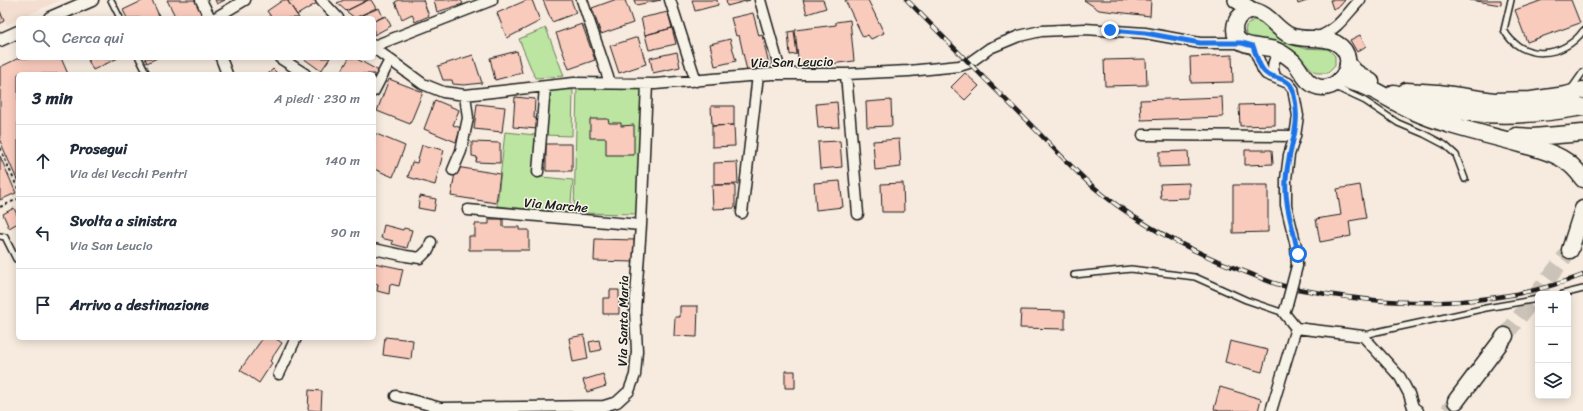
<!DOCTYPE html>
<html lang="it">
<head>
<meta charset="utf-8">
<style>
  :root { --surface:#fff; --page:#f6f6f7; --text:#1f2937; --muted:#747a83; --line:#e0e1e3 }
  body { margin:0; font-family:Sriracha,sans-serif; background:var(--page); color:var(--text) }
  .controls { position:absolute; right:12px; bottom:12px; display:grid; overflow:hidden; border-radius:6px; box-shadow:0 2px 10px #0003 }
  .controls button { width:36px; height:36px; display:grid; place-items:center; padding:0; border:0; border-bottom:1px solid var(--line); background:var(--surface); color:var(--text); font:20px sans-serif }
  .stop { position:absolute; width:12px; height:12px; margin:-9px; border:3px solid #1a73e8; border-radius:50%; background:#fff }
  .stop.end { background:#1a73e8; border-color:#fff; box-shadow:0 1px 4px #0008 }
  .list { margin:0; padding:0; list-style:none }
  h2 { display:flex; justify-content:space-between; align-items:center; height:52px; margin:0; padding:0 16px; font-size:17px }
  h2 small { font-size:13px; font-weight:400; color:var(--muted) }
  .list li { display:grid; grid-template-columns:26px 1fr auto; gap:12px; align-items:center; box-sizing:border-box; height:72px; padding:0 16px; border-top:1px solid var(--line) }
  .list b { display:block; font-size:15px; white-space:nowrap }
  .list p { margin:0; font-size:13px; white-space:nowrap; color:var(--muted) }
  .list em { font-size:13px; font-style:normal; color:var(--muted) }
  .icon { flex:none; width:22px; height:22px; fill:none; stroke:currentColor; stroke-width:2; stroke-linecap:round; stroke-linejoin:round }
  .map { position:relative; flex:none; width:1583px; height:411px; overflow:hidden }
  .search { position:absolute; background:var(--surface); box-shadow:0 2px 10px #0003; left:16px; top:16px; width:360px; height:44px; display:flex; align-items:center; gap:10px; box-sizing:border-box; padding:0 14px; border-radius:6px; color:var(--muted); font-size:15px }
  .panel { position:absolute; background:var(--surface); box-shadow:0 2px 10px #0003; left:16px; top:72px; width:360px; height:268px; border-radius:6px }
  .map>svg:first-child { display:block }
  .built { fill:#f4ddd1 }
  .green { fill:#bce5a1; stroke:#6c805e }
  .building { fill:#f9cbbd; stroke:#1c1c1c }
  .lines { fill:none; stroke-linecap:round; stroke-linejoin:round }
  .trunk-tunnel { stroke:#cbc2b8; stroke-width:16; stroke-dasharray:16 8; stroke-linecap:butt }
  .service-casing { stroke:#1c1c1c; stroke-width:8 }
  .minor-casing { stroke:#1c1c1c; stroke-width:13 }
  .tertiary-casing { stroke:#1c1c1c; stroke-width:15 }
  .primary-casing { stroke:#1c1c1c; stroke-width:18 }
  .trunk-casing { stroke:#1c1c1c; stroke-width:19 }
  .path { stroke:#1c1c1c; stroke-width:2; stroke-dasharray:3 3; stroke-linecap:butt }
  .service { stroke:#f7f3e8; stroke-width:5 }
  .minor { stroke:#f7f3e8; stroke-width:10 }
  .tertiary { stroke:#f7f3e8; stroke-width:12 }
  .primary { stroke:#f7f3e8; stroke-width:15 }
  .trunk { stroke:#f7f3e8; stroke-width:16 }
  .rail-casing { stroke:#1c1c1c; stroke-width:4.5 }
  .rail { stroke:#f7f3e8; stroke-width:3; stroke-dasharray:9; stroke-linecap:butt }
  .minor-bridge-casing { stroke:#1c1c1c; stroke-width:13; stroke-linecap:butt }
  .minor-bridge { stroke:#f7f3e8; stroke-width:10 }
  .route { stroke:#1a73e8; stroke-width:5 }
  .labels { text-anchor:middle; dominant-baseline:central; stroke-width:3; stroke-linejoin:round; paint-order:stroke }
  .street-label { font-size:13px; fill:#1c1c1c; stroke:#f7f3e8 }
</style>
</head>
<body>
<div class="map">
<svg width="1583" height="411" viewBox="0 0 1583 411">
  <rect width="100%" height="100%" fill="#f7ebdf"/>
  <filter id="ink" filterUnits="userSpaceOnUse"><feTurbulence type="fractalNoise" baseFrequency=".025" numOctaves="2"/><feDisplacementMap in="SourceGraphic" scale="8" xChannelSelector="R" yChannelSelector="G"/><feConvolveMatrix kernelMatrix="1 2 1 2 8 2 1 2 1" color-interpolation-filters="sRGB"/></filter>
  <g filter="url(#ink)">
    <path class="built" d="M0 0H60L21 18H18V19L7 25 0 13Z"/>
    <path class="green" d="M1253 20 1259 21 1275 36 1292 44 1302 48 1328 49 1335 56V66L1328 73H1317C1302 63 1298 50 1278 43 1267 39 1241 45 1246 26Z
      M546 28 564 76 535 78 519 39Z
      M577 86 644 88 640 214 574 213Z
      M549 89 573 90 572 136 544 135Z
      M505 132 536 135 532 176 573 180 570 213 497 206Z"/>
    <path class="building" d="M144 0H152L160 18H127L123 10Z
      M167 0H196L203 15 197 18H176Z
      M215 0H225L217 4Z
      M283 0H287L299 18H272L267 11Z
      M287 0H315L317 3 297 15Z
      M344 0H368L346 11 337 3Z
      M368 0H371L376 8 355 18 346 11Z
      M399 0H423L429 16 415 22 412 14 402 19 395 2Z
      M434 0H461L463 4 437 12Z
      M527 0H532L540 21 507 38 497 13Z
      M543 0H571L576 13 552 22Z
      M614 0H625L633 23 601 34 592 8Z
      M634 0H661L636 5Z
      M692 0H717L718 5 695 11Z
      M726 0H750L727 6Z
      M803 0H823L826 8 807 14Z
      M845 0H868L884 33 871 39 868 35 863 37Z
      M1084 0H1151L1150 16 1099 10Z
      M1297 0H1310L1298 4Z
      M1330 0H1345L1340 6 1333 9Z
      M1470 0H1501V5Z
      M1543 0H1571L1580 23 1527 42 1515 10Z
      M379 8 383 17 374 21V18H355Z
      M0 11 4 21 0 24Z
      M668 12 672 28 645 35 641 18Z
      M753 13 759 36 762 35 769 65 747 71 739 35 736 36 731 18Z
      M386 16 391 26 374 35V21Z
      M850 20 854 61 799 68 795 30 836 25V22Z
      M582 24 595 60 569 69 556 33Z
      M672 28 676 44 649 50 645 35Z
      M794 31 797 54 790 55 788 32Z
      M1360 35 1366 46 1357 52 1350 40Z
      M638 37 646 64 619 73 610 46Z
      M730 39 736 61 715 66 710 44Z
      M517 51 522 73 495 80 490 58Z
      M677 52 680 67 653 73 650 58Z
      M473 55 482 83 464 85 453 84 452 80H443L438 66Z
      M1232 55 1233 82 1191 83 1190 57Z
      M19 58H61L68 74H18V182L0 141V67Z
      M87 58H118L93 70Z
      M145 58H157L147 63Z
      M303 58H330L321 71Z
      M349 58H355L379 71 374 80V74H340Z
      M1146 59 1147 85 1105 86 1104 60Z
      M273 69 278 74H268Z
      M965 73 979 86 965 100 951 87Z
      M389 79 423 92 410 124 377 111Z
      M515 97 535 99 534 118 539 119 538 129 513 127Z
      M1222 97 1223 117 1141 120 1140 100Z
      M435 100 459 110 453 125 461 128 456 142 424 129Z
      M891 100 892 126 867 127 866 102Z
      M837 102 839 127 818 128 816 104Z
      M477 104 505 107 502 132 474 129Z
      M1275 104V125L1240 126 1239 105Z
      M711 106H734V125L712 126Z
      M590 119H608L609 123H621V126L634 125V155H606V138H590Z
      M734 125 735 146 712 147V126Z
      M374 133 405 146 393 177 374 169Z
      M899 139 901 167 875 170 873 141Z
      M840 141 842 167 820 169 818 142Z
      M472 142 500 143V163L476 162 477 157 472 156Z
      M546 144H572V171H546Z
      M422 145 444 150 435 185 408 177 412 162 417 163Z
      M1245 150H1272L1273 164 1245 165Z
      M1188 151 1189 166 1159 167V152Z
      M0 156 16 193 0 200Z
      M737 162 738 184 714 185V163Z
      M456 167 500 174 496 203 451 196Z
      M840 181 843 207 816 210 814 183Z
      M903 183 904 212H882L881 184Z
      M1189 183V198L1161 199 1160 184Z
      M712 185H735V208L713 209Z
      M1233 185H1268V232L1233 233Z
      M1360 185 1366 218 1349 221 1351 236 1320 242 1316 219 1341 215 1337 189Z
      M420 196 436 199 434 211 418 208Z
      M14 208 18 217V223L9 228 3 214Z
      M489 219H503V227H519V230H529V250H469V236H475V224H489Z
      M384 225 403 230 404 228 412 230 407 248 392 244 393 241 381 238Z
      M595 239 635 240 634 262 594 261Z
      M374 263 403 269 399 286 390 284 389 294 377 291 378 284 374 283Z
      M610 290H619V314H603V298H610Z
      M680 306H698L697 337 674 336 675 317H680Z
      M1021 310 1065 311V329L1020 328Z
      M584 335 588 359 573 362 569 338Z
      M385 337 413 340 411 359 383 355Z
      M263 338H275L282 343 270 361 272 363 259 383 240 370Z
      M599 340 601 350 591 352 589 342Z
      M1230 341 1268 350 1262 372 1225 362Z
      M785 371H795V388H785Z
      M603 374 606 386 587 392 583 380Z
      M1220 387 1261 399 1258 411H1219L1214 409Z
      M309 390 322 391 321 411 308 410Z"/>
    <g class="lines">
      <path class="trunk-tunnel" d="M1505 336 1570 250
        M1448 411 1456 401"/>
      <g class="service-casing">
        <path id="service" d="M111 0 120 18
          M1511 0 1504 30C1521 62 1564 58 1583 31
          M139 58 147 74
          M1335 87 1365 101 1398 123 1424 134 1445 145 1456 155 1465 179
          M1571 89 1583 72
          M0 236 5 237 16 259H18
          M1074 275 1131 269 1195 277 1246 300 1284 313
          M1563 294 1583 289
          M1363 336 1376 332 1437 319 1486 308 1538 299"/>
      </g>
      <g class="minor-casing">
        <path id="minor" d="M201 0 210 18
          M321 0 338 18
          M582 0 610 83
          M670 0 696 81
          M760 0 781 74
          M215 18 245 0
          M1317 38C1338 29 1345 16 1360 0
          M374 46 492 0
          M1253 46 1263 70 1266 74 1288 83 1293 89 1298 116 1295 136 1289 155 1286 179V205L1296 246 1297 266
          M374 48 423 84 443 92 465 95 574 83 655 84 772 74H846L909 71 959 66 969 63 990 48 1019 36 1041 31 1085 29 1145 33 1200 43H1242
          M221 58 227 74
          M280 58 305 74
          M846 74 858 214
          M1275 76C1271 66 1273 59 1281 52
          M374 91 390 60
          M1143 135 1295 136
          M453 170 461 151 468 118 465 95
          M538 172 545 87
          M468 210 641 225
          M742 213 758 75
          M374 249 406 256 420 258 429 249 431 242
          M1287 304 1284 313 1296 328 1363 336 1400 377 1409 394 1413 407 1418 411
          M279 374 296 338
          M396 396 441 408 604 406 617 402 629 391 635 375 637 351 635 311 641 225 647 84
          M1271 411 1296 328"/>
      </g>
      <g class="tertiary-casing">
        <path id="tertiary" d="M50 18 92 0
          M0 40 18 32"/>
      </g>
      <g class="primary-casing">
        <path id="primary" d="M1236 0 1252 10
          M1252 10C1269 13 1275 28 1289 35 1304 42 1322 35 1336 43 1366 60 1332 104 1308 81 1302 75 1299 67 1293 61 1287 56 1280 51 1273 49 1258 45 1231 49 1235 25 1237 16 1244 12 1252 10Z"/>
      </g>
      <g class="trunk-casing">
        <path id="trunk" d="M1348 64 1355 72 1371 82
          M1340 80C1371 83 1388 101 1415 112 1449 127 1486 134 1521 144 1534 148 1549 151 1561 158 1570 163 1577 170 1583 179
          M1406 91 1438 93 1494 101 1531 100 1566 95 1583 90
          M1394 93C1410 98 1427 104 1443 108 1488 119 1538 115 1583 107
          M1516 136 1533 137 1583 133
          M1570 250 1583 209
          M1456 401 1505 336"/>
      </g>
      <path class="path" d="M0 148 18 189
        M0 207 18 199"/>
      <use href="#service" class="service"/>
      <use href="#minor" class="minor"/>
      <use href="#tertiary" class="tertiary"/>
      <use href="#primary" class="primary"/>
      <use href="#trunk" class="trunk"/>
      <g class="rail-casing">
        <path id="rail" d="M907 0C948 42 990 84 1032 126 1051 145 1070 166 1090 184 1134 222 1186 249 1240 270 1252 274 1264 280 1277 284 1293 289 1310 291 1327 294 1410 308 1503 306 1583 275"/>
      </g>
      <use href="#rail" class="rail"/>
      <g class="minor-bridge-casing">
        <path id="minor-bridge" d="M1287 304 1297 266"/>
      </g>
      <use href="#minor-bridge" class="minor-bridge"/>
    </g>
  </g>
  <g class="lines" filter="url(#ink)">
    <path class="route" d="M1110 30 1145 33 1200 43H1242L1253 46C1256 54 1259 69 1267 74 1276 79 1290 78 1293 91 1303 127 1288 146 1286 179 1284 206 1294 229 1298 254"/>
  </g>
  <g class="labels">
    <g class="street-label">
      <text transform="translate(792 62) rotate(-1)">Via San Leucio</text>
      <text transform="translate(556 205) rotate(5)">Via Marche</text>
      <text transform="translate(623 321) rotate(-89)">Via Santa Maria</text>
    </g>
  </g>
</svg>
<div class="controls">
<button>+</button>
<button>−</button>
<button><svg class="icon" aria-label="layers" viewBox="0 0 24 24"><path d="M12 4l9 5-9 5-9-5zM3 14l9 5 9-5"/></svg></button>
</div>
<div class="stop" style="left:1298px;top:254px"></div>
<div class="stop end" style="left:1110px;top:30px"></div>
<div class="search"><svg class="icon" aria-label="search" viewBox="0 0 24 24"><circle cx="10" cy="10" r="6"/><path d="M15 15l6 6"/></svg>Cerca qui</div>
<section class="panel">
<h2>3 min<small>A piedi · 230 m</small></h2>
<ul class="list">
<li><svg class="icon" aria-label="ahead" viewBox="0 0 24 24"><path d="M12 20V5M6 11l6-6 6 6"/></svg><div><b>Prosegui</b><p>Via dei Vecchi Pentri</p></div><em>140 m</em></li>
<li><svg class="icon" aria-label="left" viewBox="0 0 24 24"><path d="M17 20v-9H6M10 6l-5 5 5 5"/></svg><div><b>Svolta a sinistra</b><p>Via San Leucio</p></div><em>90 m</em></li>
<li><svg class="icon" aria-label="arrive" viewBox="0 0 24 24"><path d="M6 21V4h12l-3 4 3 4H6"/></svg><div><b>Arrivo a destinazione</b></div></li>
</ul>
</section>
</div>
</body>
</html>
